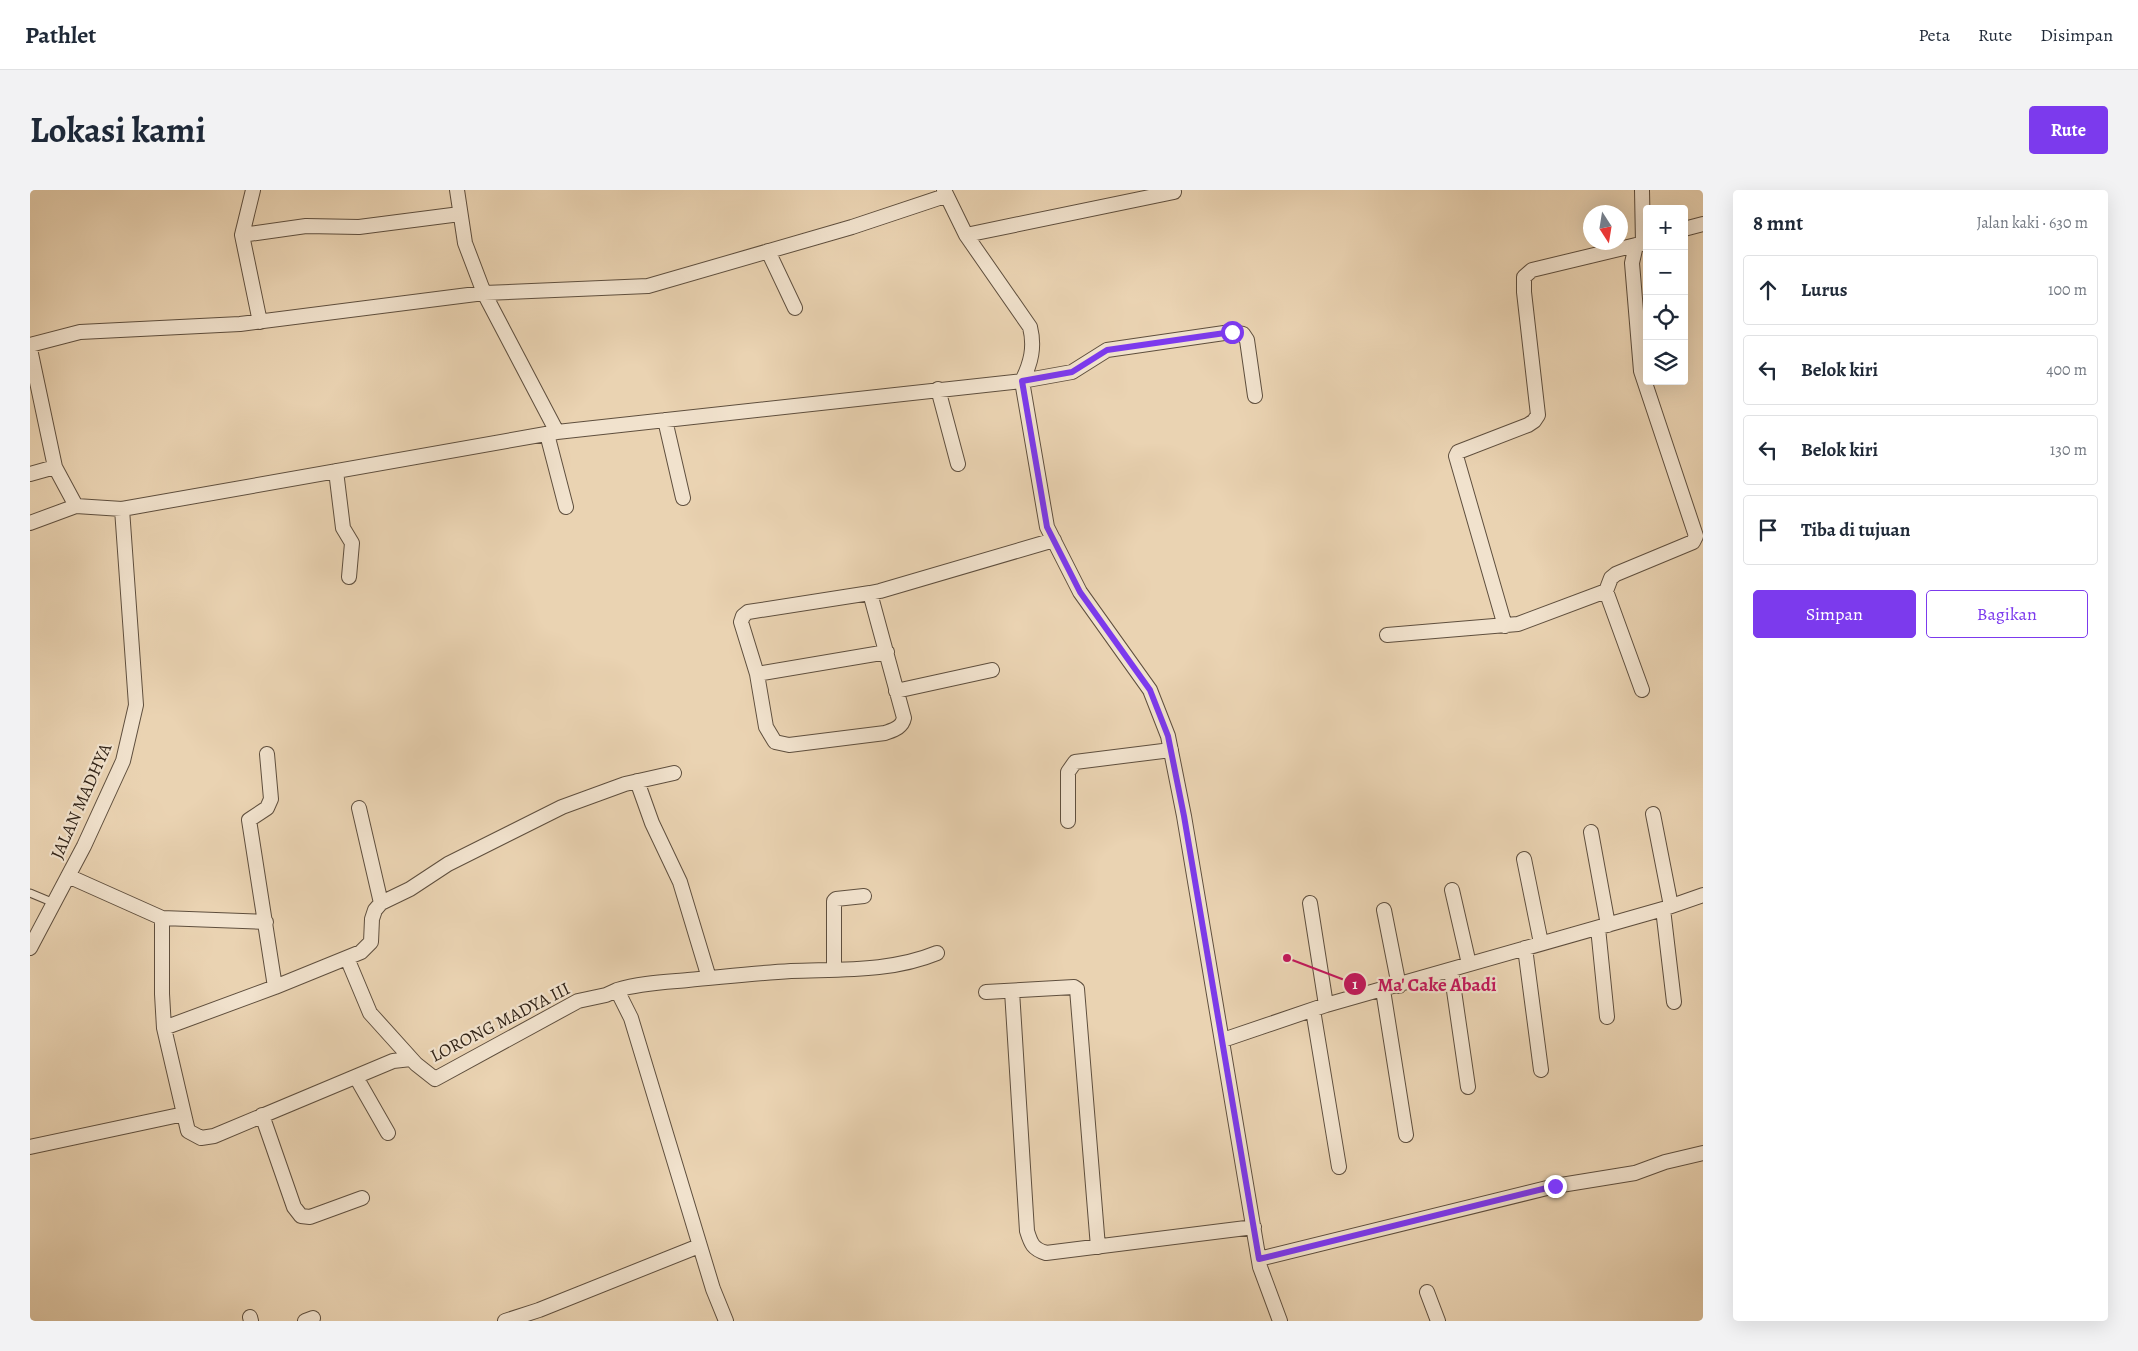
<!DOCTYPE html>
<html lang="id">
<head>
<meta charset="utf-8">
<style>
  :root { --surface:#fff; --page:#f2f2f3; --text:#1f2937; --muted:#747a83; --line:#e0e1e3; --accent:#7c3aed }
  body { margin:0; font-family:Alegreya,serif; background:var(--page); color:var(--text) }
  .controls { position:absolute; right:15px; top:15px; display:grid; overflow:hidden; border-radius:5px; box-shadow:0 5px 20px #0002 }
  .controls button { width:45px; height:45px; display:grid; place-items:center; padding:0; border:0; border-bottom:1px solid var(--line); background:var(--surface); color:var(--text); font:25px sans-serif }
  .compass { position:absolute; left:1553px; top:15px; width:45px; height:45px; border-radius:50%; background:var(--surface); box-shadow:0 5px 20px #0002; rotate:168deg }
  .stop { position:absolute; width:15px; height:15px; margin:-11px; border:4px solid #7c3aed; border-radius:50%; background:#fff }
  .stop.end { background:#7c3aed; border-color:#fff; box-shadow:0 1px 5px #0008 }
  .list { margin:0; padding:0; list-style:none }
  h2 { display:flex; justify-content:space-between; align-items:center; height:65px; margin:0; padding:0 20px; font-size:21px }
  h2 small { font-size:16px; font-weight:400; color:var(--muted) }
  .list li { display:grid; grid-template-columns:32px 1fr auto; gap:15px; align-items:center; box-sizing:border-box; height:70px; margin:0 10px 10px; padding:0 10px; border:1px solid var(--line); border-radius:5px }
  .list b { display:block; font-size:19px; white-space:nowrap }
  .list em { font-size:16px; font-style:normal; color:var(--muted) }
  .actions { display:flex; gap:10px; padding:15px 20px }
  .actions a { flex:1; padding:11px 0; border:1px solid var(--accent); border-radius:5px; text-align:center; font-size:18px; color:var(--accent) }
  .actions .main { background:var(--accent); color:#fff }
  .icon { flex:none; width:28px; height:28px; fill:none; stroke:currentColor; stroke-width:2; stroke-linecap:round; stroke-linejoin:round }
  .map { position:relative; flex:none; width:1673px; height:1131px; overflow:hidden; border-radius:5px }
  header { display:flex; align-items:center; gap:30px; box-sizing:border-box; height:70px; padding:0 25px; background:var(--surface); border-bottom:1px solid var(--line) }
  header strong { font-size:24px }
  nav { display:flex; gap:28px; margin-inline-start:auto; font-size:18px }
  .intro { display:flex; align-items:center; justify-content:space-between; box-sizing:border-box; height:120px; padding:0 30px }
  h1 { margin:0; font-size:35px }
  .button { padding:12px 22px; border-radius:5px; background:var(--accent); color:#fff; font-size:18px; font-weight:700 }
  main { display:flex; gap:30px; padding:0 30px }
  aside { flex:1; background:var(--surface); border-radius:5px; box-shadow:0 5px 20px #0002 }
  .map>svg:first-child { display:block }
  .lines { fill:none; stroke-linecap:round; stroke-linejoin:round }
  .lane-casing { stroke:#5f4f3e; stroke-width:9 }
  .street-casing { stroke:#5f4f3e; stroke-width:16 }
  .lane { stroke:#f1e2cd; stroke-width:7 }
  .street { stroke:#f1e2cd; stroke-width:14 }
  .route { stroke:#7c3aed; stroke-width:6 }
  .labels { text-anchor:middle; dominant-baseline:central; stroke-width:4.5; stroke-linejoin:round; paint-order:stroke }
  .street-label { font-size:18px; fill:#312317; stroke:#f1e2cd }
  .leader { fill:none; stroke:#c2185b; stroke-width:2 }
  .callout-dot { fill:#c2185b; stroke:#f1e2cd; stroke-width:2 }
  .mark-label { font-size:15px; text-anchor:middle; font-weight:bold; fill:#fff }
  .callout-label { font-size:19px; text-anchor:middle; font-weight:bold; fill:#c2185b; stroke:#f1e2cd; stroke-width:4.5; stroke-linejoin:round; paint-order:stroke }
</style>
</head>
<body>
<header>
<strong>Pathlet</strong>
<nav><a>Peta</a><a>Rute</a><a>Disimpan</a></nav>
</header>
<div class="intro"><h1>Lokasi kami</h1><a class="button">Rute</a></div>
<main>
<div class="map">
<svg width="1673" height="1131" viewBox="0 0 1673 1131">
  <rect width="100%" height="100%" fill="#ead3b2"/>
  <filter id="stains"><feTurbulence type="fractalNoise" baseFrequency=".004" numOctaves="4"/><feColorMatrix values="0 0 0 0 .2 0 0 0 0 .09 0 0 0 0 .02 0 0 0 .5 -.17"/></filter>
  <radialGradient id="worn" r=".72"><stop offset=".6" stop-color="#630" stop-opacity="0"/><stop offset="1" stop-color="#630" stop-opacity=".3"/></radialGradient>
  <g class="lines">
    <g class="lane-casing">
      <path id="lane" d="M0 703 24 713"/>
    </g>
    <g class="street-casing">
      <path id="street" d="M223 0 212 45 230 132
        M427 0 435 53 454 103 527 242
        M914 0 936 45 1000 137C1005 157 1001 173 992 191
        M1612 0 1613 54
        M1654 39 1673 34
        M212 45 276 36 329 37 430 24
        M936 45 1144 2
        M738 61 765 118
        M0 155 50 142 210 134 454 103 618 96 822 37 915 6
        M0 159 25 277 46 316 92 319 527 242 992 191 1017 337 1050 402 1120 500 1138 546 1154 626 1230 1077 1250 1131
        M992 191 1042 182 1077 160 1201 142 1213 144 1217 150 1225 206
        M908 199 928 274
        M635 230 653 308
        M517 244 536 317
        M306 281 313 338 322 353 319 387
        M0 284 25 277
        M0 333 46 316
        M840 403 874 528C872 538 863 540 855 543L759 555 745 552 736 537 727 484 711 432 713 426 718 422 840 403 850 401 1024 350
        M1475 436 1426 266 1428 262 1498 235 1504 231 1508 225 1494 102V87L1502 80 1606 55
        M1357 445 1488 434 1576 401
        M727 484 857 462
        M1612 500 1576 401 1581 388 1586 384 1663 352 1666 346 1611 181 1602 73 1606 55 1617 53
        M866 501 962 480
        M237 564 241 609 237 618 219 630 245 797
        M607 591 622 633 650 692 679 788
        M329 618 351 713
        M1623 624 1641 716
        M1038 631V582L1045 572 1141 560
        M1561 642 1578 735
        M1494 669 1511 753
        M38 686 132 728V804L134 838 154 924
        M1422 700 1439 774
        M1280 713 1296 815
        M1633 719 1644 812
        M1354 720 1369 796
        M132 728 236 732
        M1568 738 1577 827
        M0 758 54 656 93 571 106 515 92 319
        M1495 758 1511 880
        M317 768 340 823 386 874 405 889 548 811 576 805 587 800 601 828 683 1099 696 1131
        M804 780V711L806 709 834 706
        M1421 780 1438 897
        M587 800C609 793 635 792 658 790 692 787 726 783 761 781 810 779 861 782 907 763
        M1353 800 1376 945
        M982 801 997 1041C1001 1054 1003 1059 1016 1063L1224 1037
        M956 802 1044 797 1047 799 1068 1057
        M1283 820 1309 977
        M134 838 245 797 331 762 341 752 342 729 345 720 351 713 380 699 418 674 532 617 595 594 644 583
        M1193 850 1296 815 1633 719 1673 705
        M326 887 358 943
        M232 925 264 1017 271 1026 280 1027 332 1008
        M0 957 154 924 158 941 171 948 184 946 363 871 381 869
        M1229 1069 1525 996 1605 983 1635 972 1673 963
        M1397 1102 1408 1131
        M220 1127 221 1131
        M275 1131 283 1128
        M475 1131 509 1120 669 1056"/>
    </g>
    <use href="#lane" class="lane"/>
    <use href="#street" class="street"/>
  </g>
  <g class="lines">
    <path class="route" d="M1202 142 1077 160 1042 182 992 191 1017 337 1050 402 1120 500 1138 546 1154 626 1229 1069 1525 996"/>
  </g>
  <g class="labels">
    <g class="street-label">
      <text transform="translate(51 611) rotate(-66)">JALAN MADHYA</text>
      <text transform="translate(470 832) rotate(-27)">LORONG MADYA III</text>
    </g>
  </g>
  <path class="leader" d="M1257 768L1325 794"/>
  <g class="callout-dot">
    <circle cx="1257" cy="768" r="5"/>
    <circle cx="1325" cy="794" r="12"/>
  </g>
  <g class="mark-label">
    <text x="1325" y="799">1</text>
  </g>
  <g class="callout-label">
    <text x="1407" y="801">Ma' Cake Abadi</text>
  </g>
  <rect width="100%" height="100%" filter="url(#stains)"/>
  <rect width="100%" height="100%" fill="url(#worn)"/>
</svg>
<div class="controls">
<button>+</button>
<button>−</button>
<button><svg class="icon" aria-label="locate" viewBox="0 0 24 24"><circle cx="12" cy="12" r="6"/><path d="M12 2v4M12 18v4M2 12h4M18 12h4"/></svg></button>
<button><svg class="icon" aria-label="layers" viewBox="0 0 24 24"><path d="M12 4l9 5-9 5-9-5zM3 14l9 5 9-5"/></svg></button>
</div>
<svg class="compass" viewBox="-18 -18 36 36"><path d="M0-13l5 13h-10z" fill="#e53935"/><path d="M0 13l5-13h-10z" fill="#747a83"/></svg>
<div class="stop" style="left:1202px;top:142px"></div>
<div class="stop end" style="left:1525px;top:996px"></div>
</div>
<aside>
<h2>8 mnt<small>Jalan kaki · 630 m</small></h2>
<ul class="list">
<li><svg class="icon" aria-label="ahead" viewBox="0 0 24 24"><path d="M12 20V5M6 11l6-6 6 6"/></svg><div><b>Lurus</b></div><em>100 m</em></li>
<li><svg class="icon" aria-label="left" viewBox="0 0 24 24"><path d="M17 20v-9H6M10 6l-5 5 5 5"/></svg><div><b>Belok kiri</b></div><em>400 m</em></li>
<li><svg class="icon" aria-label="left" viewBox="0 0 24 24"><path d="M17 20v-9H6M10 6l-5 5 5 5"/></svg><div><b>Belok kiri</b></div><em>130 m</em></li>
<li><svg class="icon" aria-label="arrive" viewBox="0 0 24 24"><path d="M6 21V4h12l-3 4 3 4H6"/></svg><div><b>Tiba di tujuan</b></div></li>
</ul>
<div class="actions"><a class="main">Simpan</a><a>Bagikan</a></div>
</aside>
</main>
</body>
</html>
